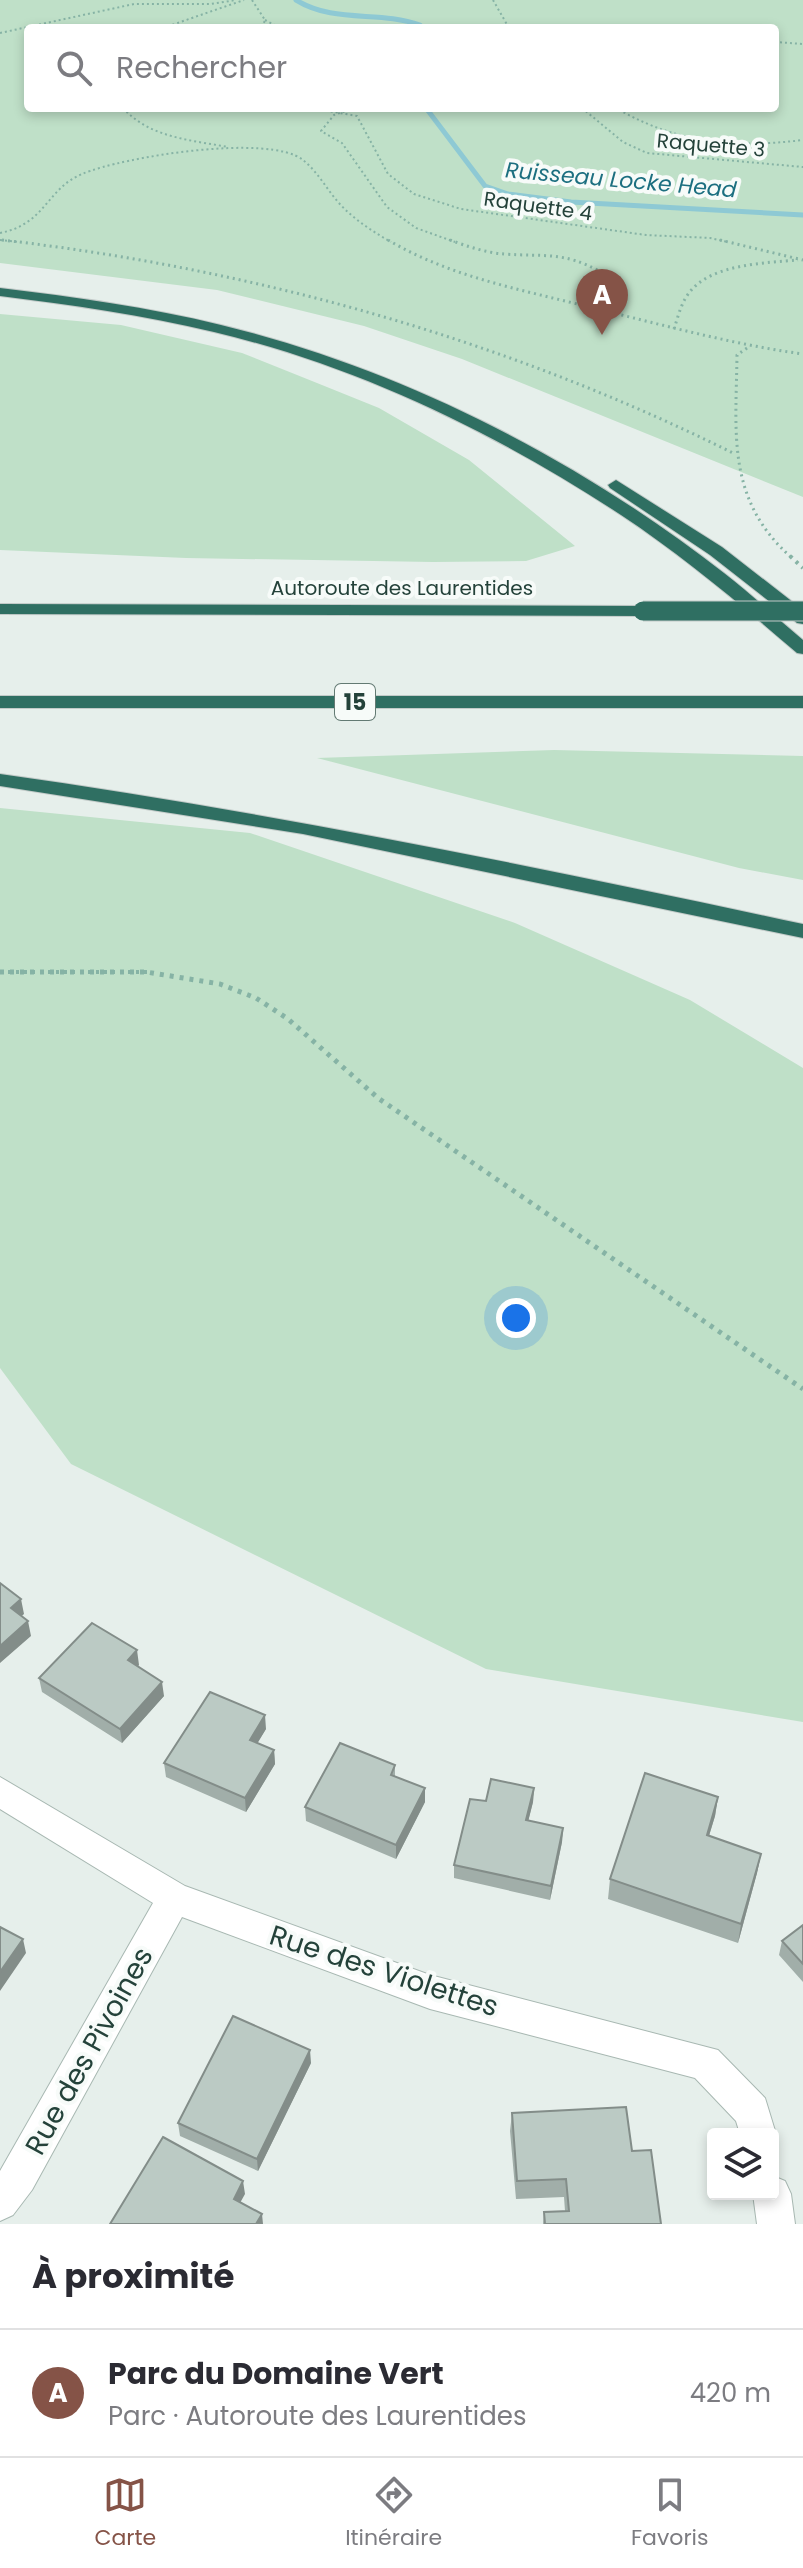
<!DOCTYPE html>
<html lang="fr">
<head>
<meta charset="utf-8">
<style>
  :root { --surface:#fff; --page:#f2f2f3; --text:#2b2b33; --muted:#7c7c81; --line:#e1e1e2; --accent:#855347 }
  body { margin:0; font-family:Poppins,sans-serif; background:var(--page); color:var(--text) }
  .controls { position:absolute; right:24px; bottom:24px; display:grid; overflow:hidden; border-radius:8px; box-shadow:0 4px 12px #0003 }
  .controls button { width:72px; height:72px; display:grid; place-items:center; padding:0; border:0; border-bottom:2px solid var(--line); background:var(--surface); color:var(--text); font:40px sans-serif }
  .you { position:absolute; left:516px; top:1318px; width:28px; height:28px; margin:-20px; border:6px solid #fff; border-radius:50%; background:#1a73e8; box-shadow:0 0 0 12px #1a73e833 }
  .badge { display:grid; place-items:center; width:52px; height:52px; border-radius:50%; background:var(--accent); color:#fff; font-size:26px; font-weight:700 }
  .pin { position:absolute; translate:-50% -66px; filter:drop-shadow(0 2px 4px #0008) }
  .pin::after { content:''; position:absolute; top:42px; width:28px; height:24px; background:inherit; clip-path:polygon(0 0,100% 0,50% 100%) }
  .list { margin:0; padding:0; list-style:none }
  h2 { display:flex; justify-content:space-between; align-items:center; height:104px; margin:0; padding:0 32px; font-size:34px }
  h2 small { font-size:26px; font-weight:400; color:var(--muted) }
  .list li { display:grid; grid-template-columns:52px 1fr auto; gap:24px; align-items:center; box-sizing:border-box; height:128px; padding:0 32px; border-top:2px solid var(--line) }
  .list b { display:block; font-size:30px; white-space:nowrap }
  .list p { margin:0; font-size:26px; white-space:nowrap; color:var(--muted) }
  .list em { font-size:26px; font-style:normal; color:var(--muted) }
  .icon { flex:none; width:44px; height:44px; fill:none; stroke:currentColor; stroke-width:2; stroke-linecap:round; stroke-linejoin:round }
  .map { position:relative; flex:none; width:803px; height:2224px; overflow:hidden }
  .search { position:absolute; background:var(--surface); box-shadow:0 4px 12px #0003; left:24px; right:24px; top:24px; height:88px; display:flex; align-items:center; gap:20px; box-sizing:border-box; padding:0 28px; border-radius:8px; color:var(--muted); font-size:30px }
  .sheet { height:232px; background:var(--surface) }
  nav { display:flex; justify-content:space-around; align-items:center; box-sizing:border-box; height:112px; border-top:2px solid var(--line); background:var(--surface); font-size:22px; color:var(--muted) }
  nav a { display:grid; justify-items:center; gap:4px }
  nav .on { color:var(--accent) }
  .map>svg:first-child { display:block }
  .green { fill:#bfe0c8; fill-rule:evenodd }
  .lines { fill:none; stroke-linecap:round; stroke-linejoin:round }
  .stream { stroke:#8ec9d4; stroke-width:5 }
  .street-casing { stroke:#a8b8b2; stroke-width:2 }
  .highway-casing { stroke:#c2cac8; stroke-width:2 }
  .path-far3 { stroke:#86b3a5; stroke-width:2; stroke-dasharray:2 3; stroke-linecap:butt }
  .path-far2 { stroke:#86b3a5; stroke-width:3; stroke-dasharray:2 4; stroke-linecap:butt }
  .path-far1 { stroke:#86b3a5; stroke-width:4; stroke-dasharray:3 5; stroke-linecap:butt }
  .path { stroke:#86b3a5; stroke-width:5; stroke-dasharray:4 6; stroke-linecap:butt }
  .street { fill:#fff; fill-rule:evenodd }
  .highway { fill:#2f6f62; fill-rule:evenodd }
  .highway-bridge-casing { stroke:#c2cac8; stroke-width:21; stroke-linecap:butt }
  .highway-bridge { stroke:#2f6f62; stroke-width:19 }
  .wall { fill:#a1aea9 }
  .shaded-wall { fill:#838d89 }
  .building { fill:#bbcac4; stroke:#838d89; stroke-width:2 }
  .labels { text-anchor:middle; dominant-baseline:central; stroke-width:8; stroke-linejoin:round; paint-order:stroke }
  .far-street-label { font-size:20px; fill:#24423a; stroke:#f7fbf9 }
  .far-water-label { font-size:22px; font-style:italic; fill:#1c6f80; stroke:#f7fbf9 }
  .shield { fill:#f7fbf9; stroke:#637a73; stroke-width:2 }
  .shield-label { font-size:22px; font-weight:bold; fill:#24423a }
  .near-street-label { font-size:28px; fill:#24423a; stroke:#f7fbf9 }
</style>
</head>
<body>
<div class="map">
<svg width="803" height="2224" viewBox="0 0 803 2224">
  <rect width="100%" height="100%" fill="#e6efeb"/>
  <path class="green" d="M0 0H803V497L462 359 364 326 217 290 0 263ZM28 28H775V108H28Z
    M0 314 121 325 242 353 317 383 379 408 469 460 575 546 526 561 433 562 186 558 0 550Z
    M554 750 803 756V880L739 868 317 758Z
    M0 808 250 833 515 923 690 1000 803 1068V1722L486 1669 71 1464 0 1368Z"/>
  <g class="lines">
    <path class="stream" d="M296 0C335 24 379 10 420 25L415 28
      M426 108 485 186 508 194 571 202 803 215"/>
    <g class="street-casing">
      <path id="street" d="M0 1777 185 1886 430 1975 718 2050 765 2098 776 2134 773 2142V2134H740L736 2121 695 2078 430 2009 182 1917 32 2190 13 2215 0 2221V2171L153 1903 0 1809Z
        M773 2176 785 2181 791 2194 795 2224H757L753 2194H773Z"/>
    </g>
    <g class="highway-casing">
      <path id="highway" d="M0 288C75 297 148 307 221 325 402 369 578 459 724 573 751 594 777 618 803 640V654L797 653C740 604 683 556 621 515 498 434 358 366 214 332 143 315 72 305 0 296Z
        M616 480 722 547 803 610V624L797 623 710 555 610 488 608 485Z
        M0 604 643 606 652 611 643 616 0 614Z
        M0 696H803V708H0Z
        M0 774C270 812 537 867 803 924V938L303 834 0 786Z"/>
    </g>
    <path class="path-far3" d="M252 0 265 20 262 28
      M493 0 509 28
      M265 20 280 28
      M163 28 244 0
      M0 33 134 4H211L236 0
      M775 42 803 44
      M123 108C150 138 191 140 228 147
      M311 108 357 116 388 174 414 194 461 209 646 235 710 238 728 242
      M354 108 334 115 321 131 342 143 387 207 416 228 455 242
      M582 108 623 142 647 153 803 167
      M625 108 623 112C682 144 737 148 803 140
      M0 233C46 224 46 189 82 174 122 157 269 133 303 160 317 171 326 188 338 202 353 219 372 231 391 242
      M0 240 20 242"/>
    <path class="path-far2" d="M2 240C256 269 506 340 735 454
      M388 240C451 277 519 289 589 307 660 324 730 344 803 354
      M450 240C466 246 487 253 504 254 545 257 563 251 601 272L617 314
      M720 240 803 260
      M674 329C678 317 681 303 689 293 710 264 765 263 798 260
      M747 348 737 355C736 434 726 500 792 558"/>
    <path class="path-far1" d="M790 556 803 568
      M0 972H148"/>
    <path class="path" d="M0 972H146L220 984 256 998 288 1019 378 1098 803 1389"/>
    <use href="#street" class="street"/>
    <use href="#highway" class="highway"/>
    <g class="highway-bridge-casing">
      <path id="highway-bridge" d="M643 611H803"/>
    </g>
    <use href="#highway-bridge" class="highway-bridge"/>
  </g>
  <path class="wall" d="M139 1665 137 1666 164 1696 122 1743 42 1692 39 1678Z
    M266 1729 257 1743 274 1750 275 1764 246 1812 166 1777 164 1763Z
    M395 1765V1777L425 1802 396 1859 306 1821 305 1807Z
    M534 1788 533 1802 528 1821 563 1828 562 1842 550 1900 454 1878V1865L486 1801Z
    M718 1797 715 1816 709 1836 761 1854 757 1873 738 1943 608 1899 610 1879Z
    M803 1925V1982L779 1955 782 1941Z
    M311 2063 258 2171 180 2136 178 2123Z
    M512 2113 632 2151 661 2224H543L544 2212 565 2211 564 2197 516 2199 510 2131Z"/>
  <path class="shaded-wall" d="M21 1599 24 1614 14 1623 11 1608Z
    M28 1621 31 1636 0 1663V1646Z
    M137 1650 139 1665 130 1675 128 1660Z
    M162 1682 164 1696 122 1743 120 1729Z
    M265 1715 266 1729 251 1754 250 1740Z
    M274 1750 275 1764 246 1812 245 1798Z
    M425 1788V1802L396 1859V1845Z
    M534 1788 533 1802 525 1834 526 1820Z
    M718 1797 715 1816 703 1855 707 1835Z
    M563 1828 562 1842 550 1900 551 1886Z
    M761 1854 757 1873 738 1943 741 1924Z
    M23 1939 26 1953 0 1991V1972Z
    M310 2050 311 2063 258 2171 257 2159Z
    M243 2181 245 2194 235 2212 234 2199Z
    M262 2214 263 2224H256Z"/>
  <path class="building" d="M0 1583 21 1599 11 1608 28 1621 0 1646Z
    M92 1623 137 1650 128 1660 162 1682 120 1729 39 1678Z
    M210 1692 265 1715 250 1740 274 1750 245 1798 164 1763Z
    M340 1743 395 1765 391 1775 425 1788 396 1845 305 1807Z
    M645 1773 718 1797 707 1835 761 1854 741 1924 610 1879Z
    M491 1779 534 1788 526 1820 563 1828 551 1886 454 1865 470 1799 486 1801Z
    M803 1925V1964L782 1941Z
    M0 1927 23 1939 0 1972Z
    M233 2016 310 2050 257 2159 178 2123Z
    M626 2107 632 2151 651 2150 661 2224H545L544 2212 569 2211 566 2179 517 2181 512 2113Z
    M163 2137 243 2181 234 2199 262 2214 256 2224H110Z"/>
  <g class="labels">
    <g class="far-street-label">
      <text transform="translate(711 145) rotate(5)">Raquette 3</text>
      <text transform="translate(538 206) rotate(8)">Raquette 4</text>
      <text x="402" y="588">Autoroute des Laurentides</text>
    </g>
    <g class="far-water-label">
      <text transform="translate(621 180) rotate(5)">Ruisseau Locke Head</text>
    </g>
    <rect class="shield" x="335" y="684" width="40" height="36" rx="6"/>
    <g class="shield-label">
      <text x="355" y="702">15</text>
    </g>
    <g class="near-street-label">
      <text transform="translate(384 1971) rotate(18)">Rue des Violettes</text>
      <text transform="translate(89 2051) rotate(-61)">Rue des Pivoines</text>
    </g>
  </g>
</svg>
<div class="controls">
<button><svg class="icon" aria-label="layers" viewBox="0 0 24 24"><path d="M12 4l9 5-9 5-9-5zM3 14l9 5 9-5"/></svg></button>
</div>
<div class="you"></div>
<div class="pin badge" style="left:602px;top:335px">A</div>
<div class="search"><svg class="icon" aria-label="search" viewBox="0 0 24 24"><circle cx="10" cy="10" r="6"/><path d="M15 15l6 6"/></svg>Rechercher</div>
</div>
<section class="sheet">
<h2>À proximité<small></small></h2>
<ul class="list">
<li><span class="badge">A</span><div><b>Parc du Domaine Vert</b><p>Parc · Autoroute des Laurentides</p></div><em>420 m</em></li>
</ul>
</section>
<nav>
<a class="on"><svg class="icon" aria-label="map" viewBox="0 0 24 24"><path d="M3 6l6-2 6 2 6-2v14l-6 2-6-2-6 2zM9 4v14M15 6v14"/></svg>Carte</a>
<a><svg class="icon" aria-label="directions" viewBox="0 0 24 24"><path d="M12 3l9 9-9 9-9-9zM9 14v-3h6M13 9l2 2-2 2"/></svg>Itinéraire</a>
<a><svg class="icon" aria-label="saved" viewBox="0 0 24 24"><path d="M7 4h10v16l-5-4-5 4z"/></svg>Favoris</a>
</nav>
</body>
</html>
